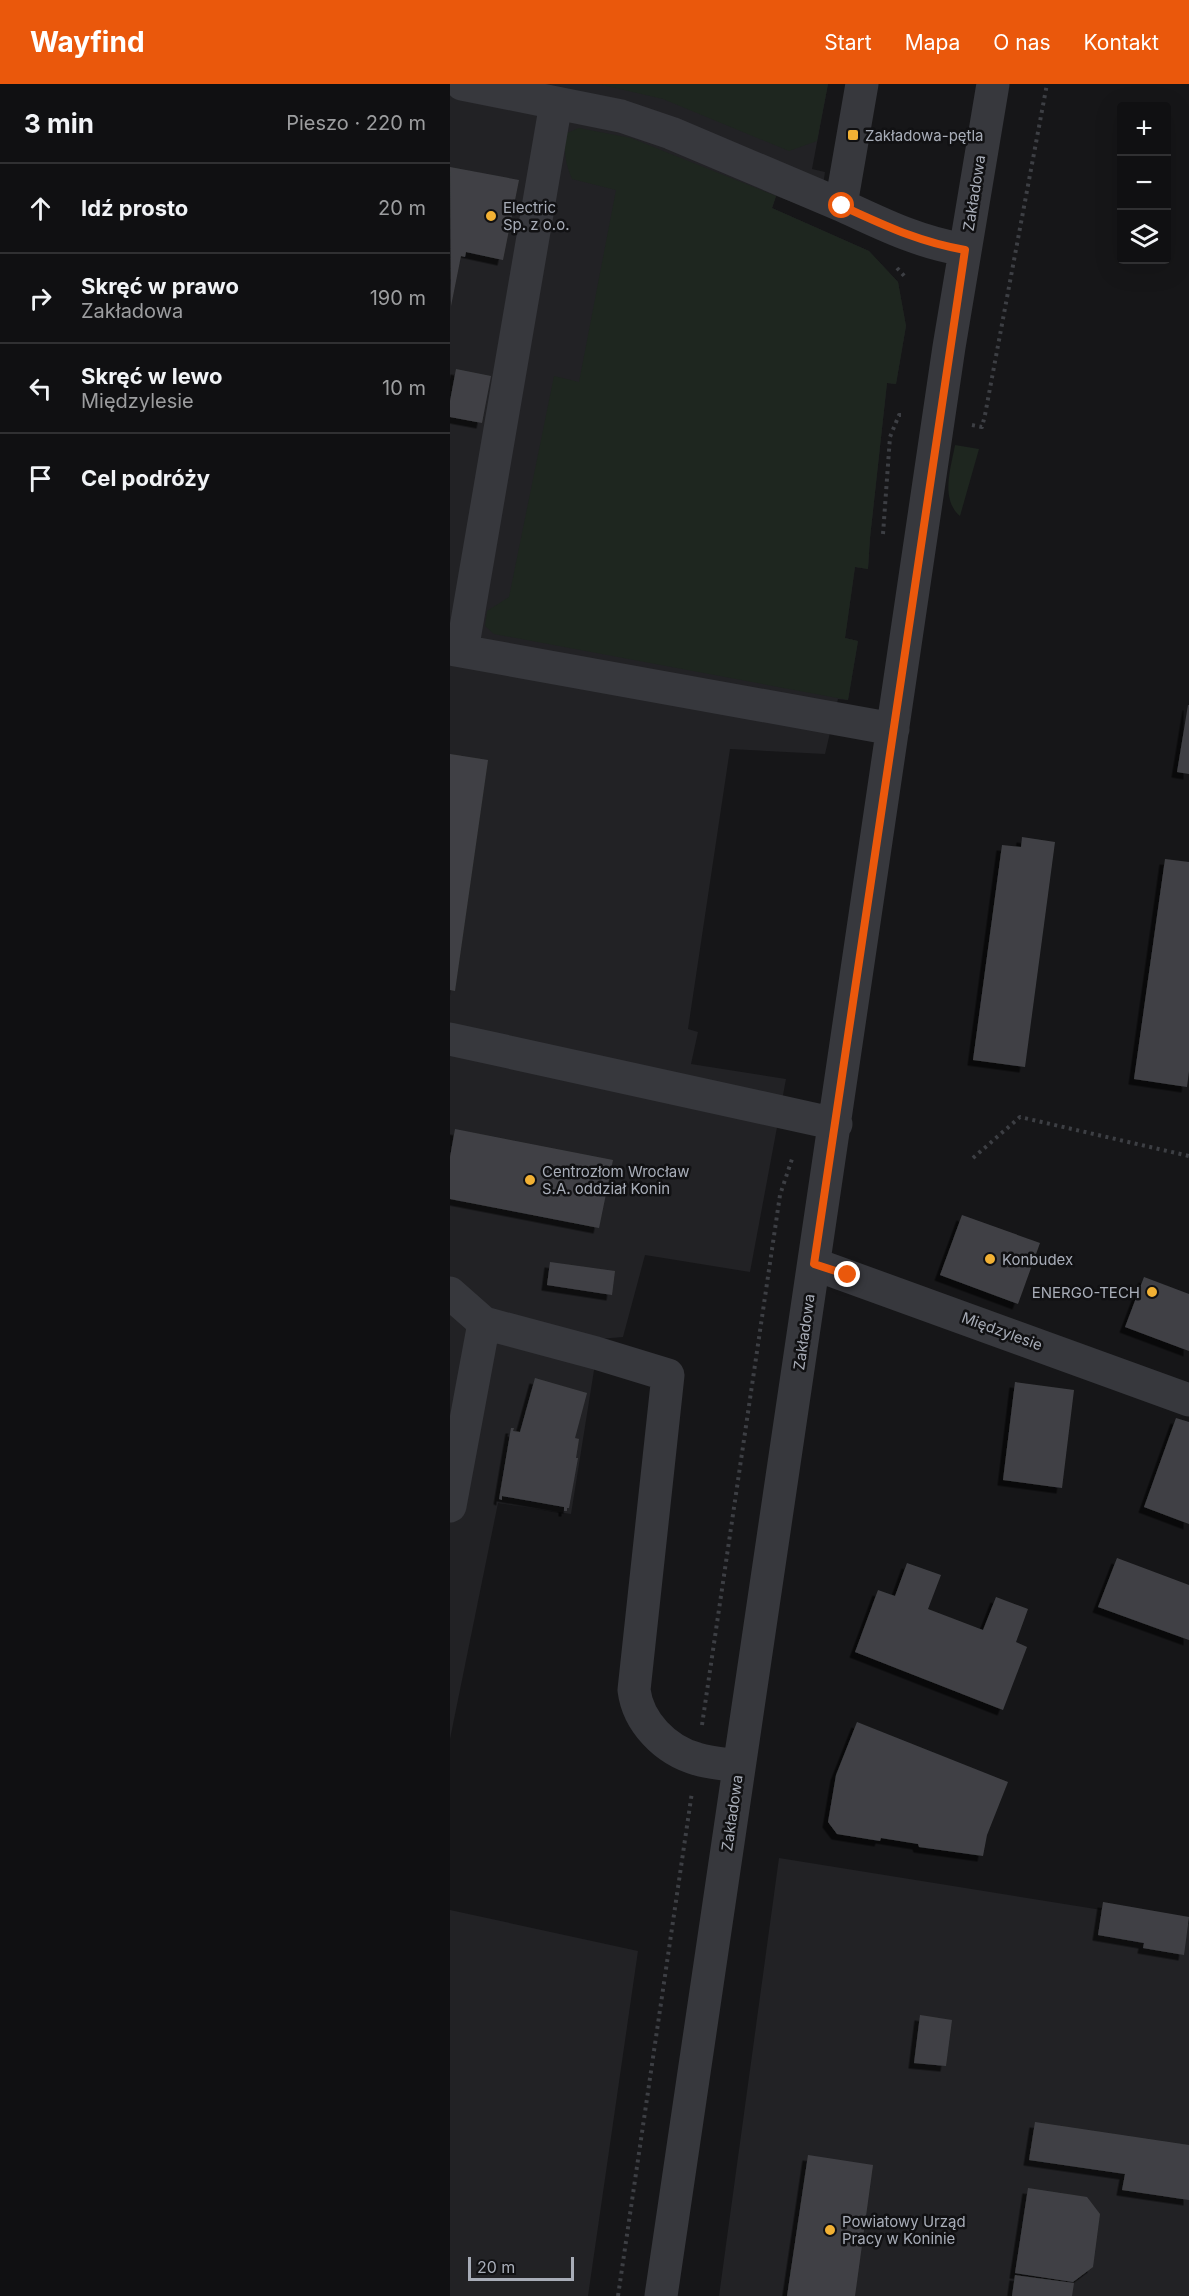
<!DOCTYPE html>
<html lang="pl">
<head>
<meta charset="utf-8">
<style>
  :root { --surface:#101012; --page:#19191b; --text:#f1f3f6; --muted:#9c9d9f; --line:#303032; --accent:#ea580c }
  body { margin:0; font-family:Inter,sans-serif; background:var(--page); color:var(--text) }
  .controls { position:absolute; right:18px; top:18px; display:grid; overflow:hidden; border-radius:6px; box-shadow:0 6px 24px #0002 }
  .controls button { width:54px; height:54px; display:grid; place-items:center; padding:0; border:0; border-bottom:2px solid var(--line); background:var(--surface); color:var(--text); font:30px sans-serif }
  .scale { position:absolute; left:18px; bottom:15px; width:106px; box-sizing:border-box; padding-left:6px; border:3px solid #a8adb8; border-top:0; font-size:16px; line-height:21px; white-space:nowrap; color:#a8adb8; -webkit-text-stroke:4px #111113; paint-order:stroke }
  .stop { position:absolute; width:18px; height:18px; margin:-14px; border:4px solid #ea580c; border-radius:50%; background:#fff }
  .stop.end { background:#ea580c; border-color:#fff; box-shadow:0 2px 6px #0008 }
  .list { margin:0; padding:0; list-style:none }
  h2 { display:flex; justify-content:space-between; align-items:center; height:78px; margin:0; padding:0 24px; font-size:26px }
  h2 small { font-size:20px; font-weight:400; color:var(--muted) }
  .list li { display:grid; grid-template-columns:39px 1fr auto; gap:18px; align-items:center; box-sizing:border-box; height:90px; padding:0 24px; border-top:2px solid var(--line) }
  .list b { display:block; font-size:22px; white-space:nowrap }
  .list p { margin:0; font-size:20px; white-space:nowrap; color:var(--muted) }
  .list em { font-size:20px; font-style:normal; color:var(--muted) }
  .icon { flex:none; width:33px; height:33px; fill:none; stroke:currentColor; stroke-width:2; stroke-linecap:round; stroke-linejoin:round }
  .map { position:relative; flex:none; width:739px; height:2212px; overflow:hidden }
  header { display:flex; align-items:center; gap:36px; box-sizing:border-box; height:84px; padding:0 30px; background:var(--accent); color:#fff }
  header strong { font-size:28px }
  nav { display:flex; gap:33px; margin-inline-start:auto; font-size:21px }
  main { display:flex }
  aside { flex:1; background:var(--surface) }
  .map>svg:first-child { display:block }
  .built { fill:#222225 }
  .green { fill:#1e261f }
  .building { fill:#404145; filter:url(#shadow) }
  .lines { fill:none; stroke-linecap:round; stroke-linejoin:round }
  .path { stroke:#3d3f44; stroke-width:4; stroke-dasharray:3 4.5; stroke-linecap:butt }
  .minor { stroke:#37383d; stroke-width:33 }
  .route { stroke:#ea580c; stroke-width:8 }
  .poi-dot { fill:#f2b134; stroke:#111113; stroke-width:2 }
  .labels { text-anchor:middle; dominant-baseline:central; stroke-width:5; stroke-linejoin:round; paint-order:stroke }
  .poi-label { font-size:15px; fill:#a8adb8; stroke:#111113; text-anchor:start }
  .street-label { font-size:15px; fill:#a8adb8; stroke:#111113 }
</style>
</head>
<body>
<header>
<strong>Wayfind</strong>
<nav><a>Start</a><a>Mapa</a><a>O nas</a><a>Kontakt</a></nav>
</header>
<main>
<aside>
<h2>3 min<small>Pieszo · 220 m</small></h2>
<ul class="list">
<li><svg class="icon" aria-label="ahead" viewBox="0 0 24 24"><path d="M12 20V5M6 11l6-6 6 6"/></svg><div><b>Idź prosto</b></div><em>20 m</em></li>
<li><svg class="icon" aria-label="right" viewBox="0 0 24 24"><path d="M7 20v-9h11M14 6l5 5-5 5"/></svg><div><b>Skręć w prawo</b><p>Zakładowa</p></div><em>190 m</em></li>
<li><svg class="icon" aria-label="left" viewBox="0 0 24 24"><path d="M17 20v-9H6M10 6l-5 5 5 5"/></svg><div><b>Skręć w lewo</b><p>Międzylesie</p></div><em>10 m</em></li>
<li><svg class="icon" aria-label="arrive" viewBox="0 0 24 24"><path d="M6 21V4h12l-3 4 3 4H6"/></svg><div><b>Cel podróży</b></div></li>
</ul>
</aside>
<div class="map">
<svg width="739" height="2212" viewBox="0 0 739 2212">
  <defs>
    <filter id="shadow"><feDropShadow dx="-5.5" dy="5.5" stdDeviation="0" flood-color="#0009"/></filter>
  </defs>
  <rect width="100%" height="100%" fill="#161618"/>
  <path class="built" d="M0 0H378L362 85 375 88 369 128 326 112 322 124 419 167 448 198 456 242 446 300 437 299 420 454 418 485 405 483 395 554 408 557 398 616 388 615 375 670 280 665 238 945 248 948 241 980 336 995 300 1188 195 1171 173 1253 149 1255 121 1430 48 1419 0 1655Z
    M329 1774 739 1840V2212H269Z
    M0 1826 188 1867 138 2212H0Z"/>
  <path class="green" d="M148 0H378L367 57 339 67 213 15Z
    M129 44 181 54 326 112 322 124 419 167 448 198 456 242 446 300 437 299 420 454 418 485 405 483 395 554 408 557 398 616 44 550 35 542 37 527 59 513 104 292 129 298 166 106 122 95C115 78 113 67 117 49Z
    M505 361 529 365 510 432C490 415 501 384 505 361Z"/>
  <path class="building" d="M0 83 69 96 53 176 16 168 15 173 11 172 1 222Z
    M6 285 41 292 32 339 0 333V317Z
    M738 621H739V690L727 688Z
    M0 670 38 676 5 907 0 906Z
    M572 753 605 758 575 983 523 976 552 761 571 763Z
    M715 775 739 778V987L737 1003 684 995Z
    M5 1045 163 1076 149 1144 0 1115V1073Z
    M512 1131 590 1159 568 1220 490 1191Z
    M100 1178 165 1187 162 1211 97 1201Z
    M694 1193 739 1210V1267L675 1243Z
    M85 1294 137 1309 125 1354 129 1355 126 1374H128L119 1424H117V1427H114V1423L52 1412V1416L49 1415 61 1344H64L63 1347 70 1348Z
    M565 1298 624 1306 612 1404 553 1396Z
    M726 1334 739 1338V1440L694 1423Z
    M667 1474 739 1501V1556L648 1523Z
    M457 1479 491 1491 478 1525 533 1546 546 1513 578 1525 566 1558 577 1563 553 1626 405 1568 428 1506 445 1512Z
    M407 1638 558 1698 537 1751 533 1772 469 1763 468 1760 431 1754 430 1757 387 1750 378 1738 386 1691Z
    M653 1818 739 1833 734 1871 693 1864 694 1859 648 1851Z
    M470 1931 502 1936 496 1982 464 1979Z
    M585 2038 739 2061V2116L672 2106 675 2090 579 2076Z
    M358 2071 423 2081 405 2212H337Z
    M578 2104 637 2113 650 2130 643 2183 623 2198 565 2189Z
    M565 2191 624 2199 622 2212H562Z"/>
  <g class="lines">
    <path class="path" d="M447 184 457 195
      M522 341 532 343 535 331 597 0
      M433 450 440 353 449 331H455
      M523 1074 570 1033 739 1072
      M252 1641 330 1111 342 1075
      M168 2212 242 1708"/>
    <path class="minor" d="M12 0 171 32 221 49 391 121
      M412 0 391 121C434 141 468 158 515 166
      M0 565 443 645
      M12 567 106 19
      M0 955 386 1040
      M364 1180 739 1316
      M0 1209 34 1239 146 1269 218 1291 184 1606C188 1638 215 1666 247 1675 260 1679 275 1680 289 1682
      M0 1422 34 1239
      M211 2212 499 263 543 0"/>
  </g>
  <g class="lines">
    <path class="route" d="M392 122C434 141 468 158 515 166L364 1180 398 1191"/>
  </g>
  <g class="poi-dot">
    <rect x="397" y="45" width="12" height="12" rx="3"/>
    <circle cx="41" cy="132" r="6"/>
    <circle cx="80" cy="1096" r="6"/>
    <circle cx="540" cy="1175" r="6"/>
    <circle cx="702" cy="1208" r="6"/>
    <circle cx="380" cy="2146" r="6"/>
  </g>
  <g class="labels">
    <g class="poi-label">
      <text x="415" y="51">Zakładowa-pętla</text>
      <text x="53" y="123">Electric<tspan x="53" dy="17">Sp. z o.o.</tspan></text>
      <text x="92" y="1087">Centrozłom Wrocław<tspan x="92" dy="17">S.A. oddział Konin</tspan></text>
      <text x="552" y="1175">Konbudex</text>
      <text x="690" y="1208" text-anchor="end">ENERGO-TECH</text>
      <text x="392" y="2137">Powiatowy Urząd<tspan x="392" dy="17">Pracy w Koninie</tspan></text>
    </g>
    <g class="street-label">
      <text transform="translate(524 109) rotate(-81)">Zakładowa</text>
      <text transform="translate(552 1247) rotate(20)">Międzylesie</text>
      <text transform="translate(354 1248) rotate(-82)">Zakładowa</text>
      <text transform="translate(282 1729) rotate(-82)">Zakładowa</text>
    </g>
  </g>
</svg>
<div class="controls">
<button>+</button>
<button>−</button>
<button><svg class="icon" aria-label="layers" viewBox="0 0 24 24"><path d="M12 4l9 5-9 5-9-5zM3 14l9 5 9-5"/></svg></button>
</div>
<div class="scale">20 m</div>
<div class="stop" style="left:392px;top:122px"></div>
<div class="stop end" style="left:398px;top:1191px"></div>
</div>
</main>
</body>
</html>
